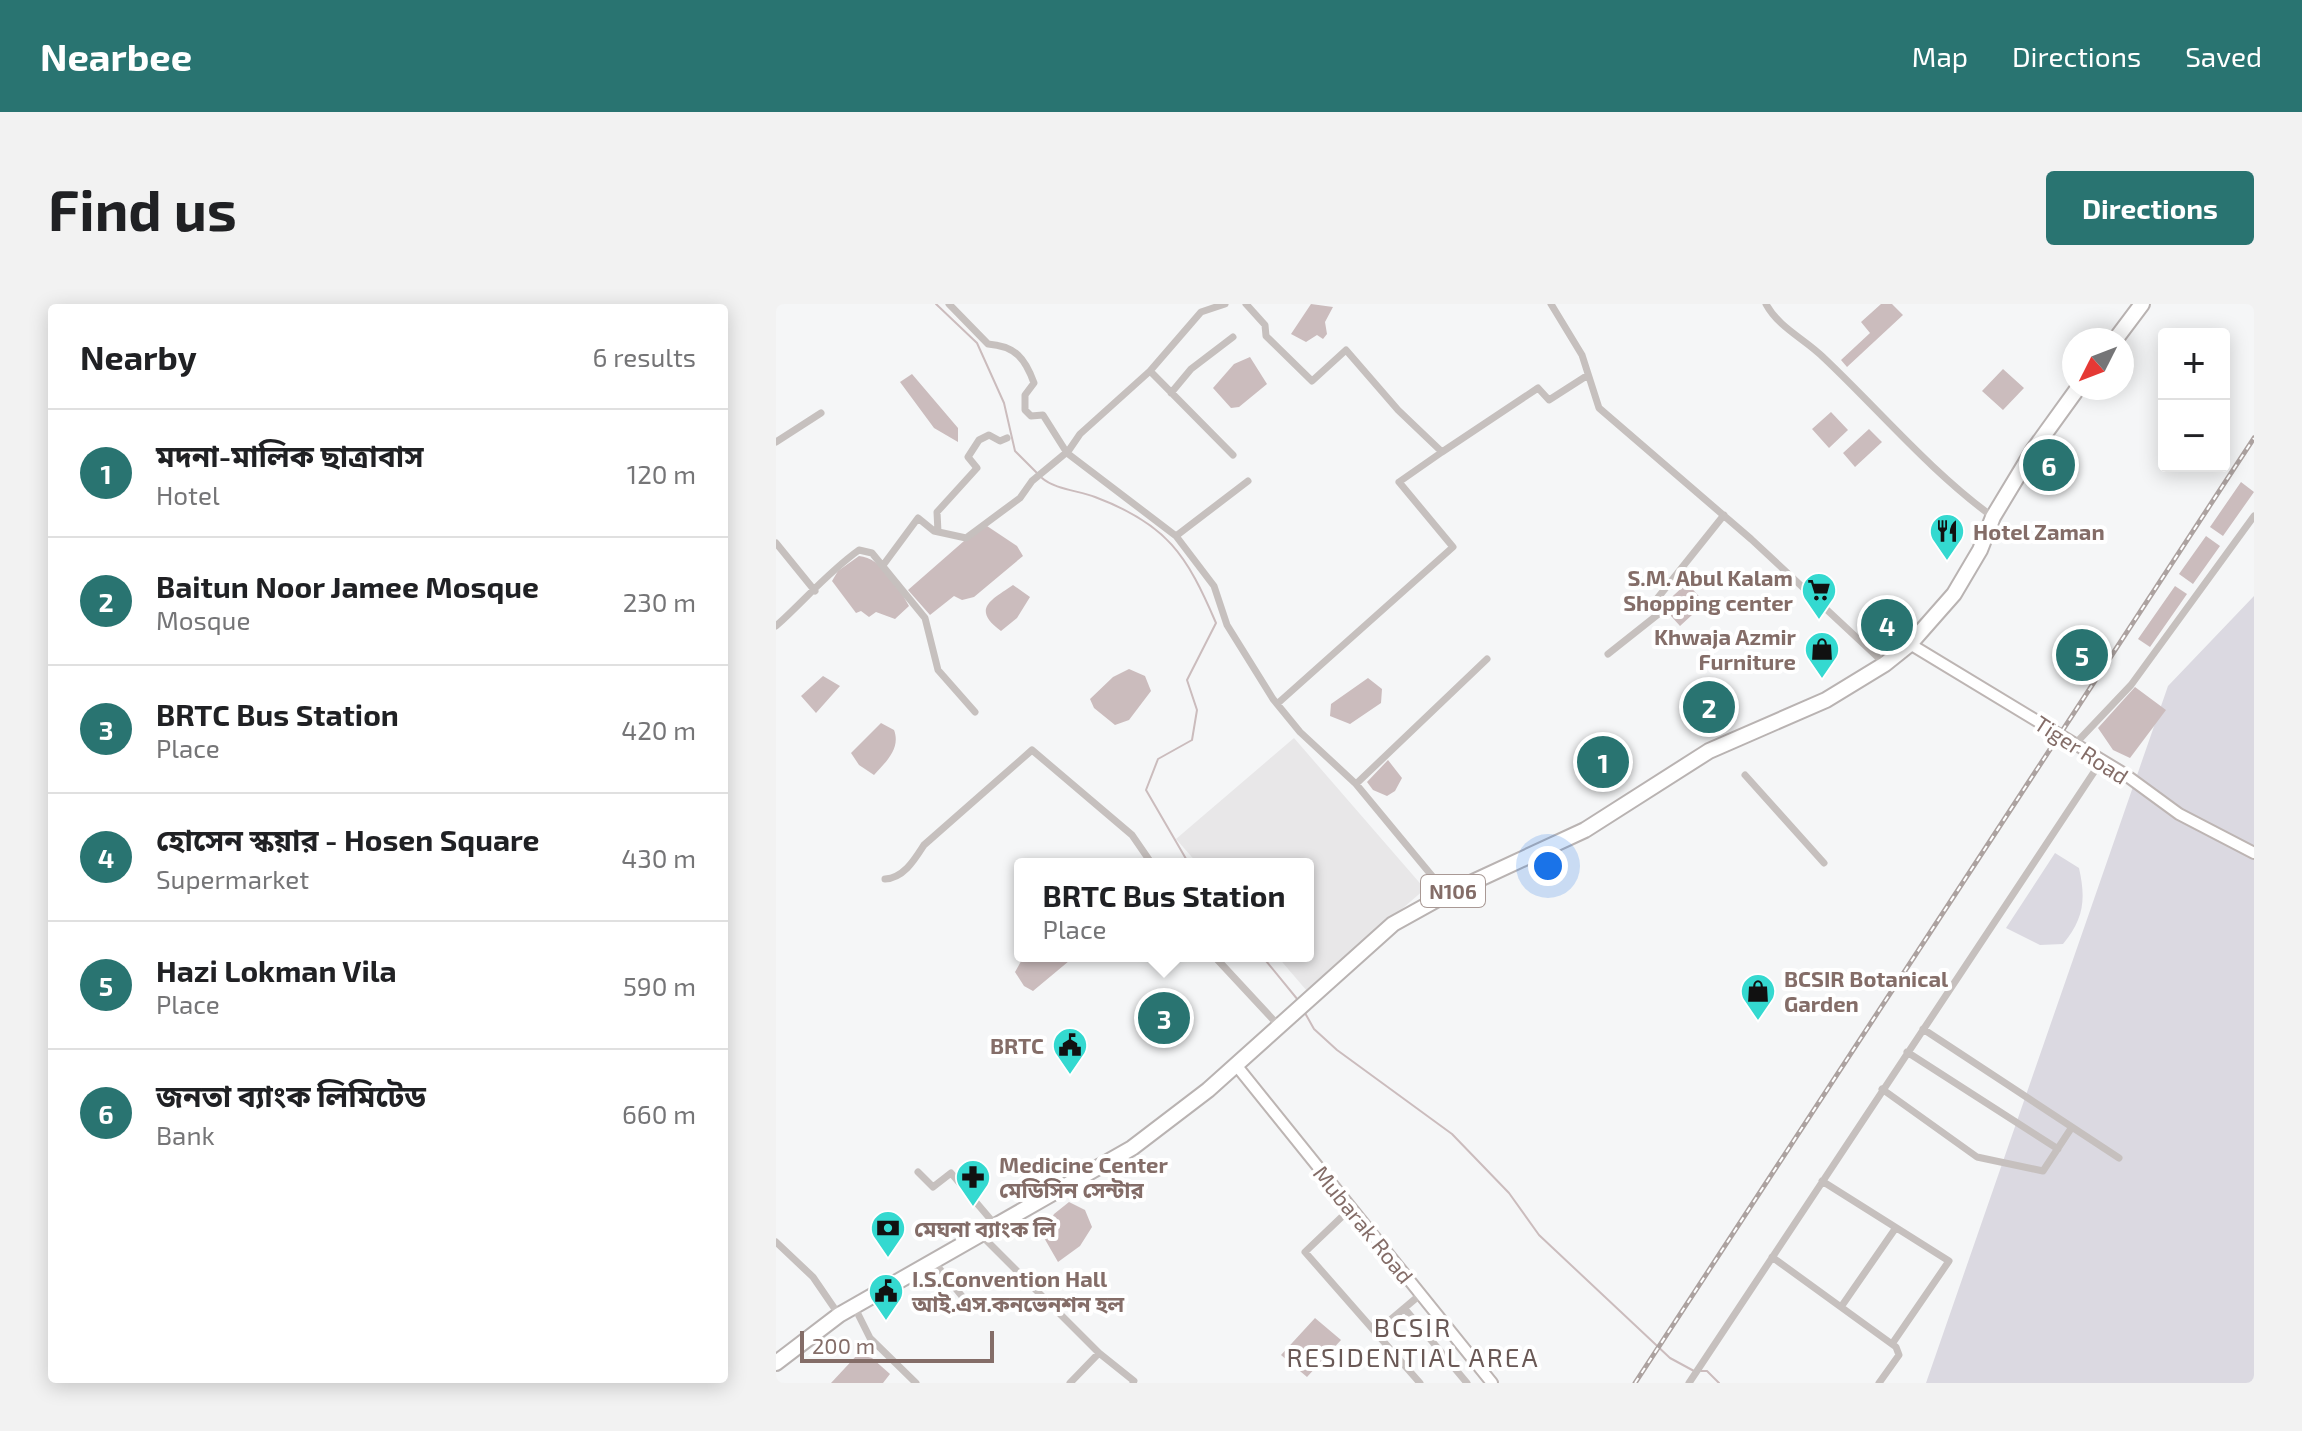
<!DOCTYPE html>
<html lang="en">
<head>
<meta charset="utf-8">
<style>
  :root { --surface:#fff; --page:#f2f2f2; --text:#202124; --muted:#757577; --line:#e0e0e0; --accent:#297471 }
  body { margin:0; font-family:"Exo 2","Noto Sans Bengali",sans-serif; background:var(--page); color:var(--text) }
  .controls { position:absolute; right:24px; top:24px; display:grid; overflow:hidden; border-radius:8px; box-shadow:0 4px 20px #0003 }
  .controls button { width:72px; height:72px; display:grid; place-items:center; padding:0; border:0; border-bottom:2px solid var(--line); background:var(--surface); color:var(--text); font:40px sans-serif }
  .compass { position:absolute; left:1286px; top:24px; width:72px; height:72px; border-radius:50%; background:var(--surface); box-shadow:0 4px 20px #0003; rotate:228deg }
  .scale { position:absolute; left:24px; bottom:20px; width:194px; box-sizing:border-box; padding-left:8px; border:4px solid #846d68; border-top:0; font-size:22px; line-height:28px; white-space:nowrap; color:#846d68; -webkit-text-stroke:6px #fff; paint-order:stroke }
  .you { position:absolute; left:772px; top:562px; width:28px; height:28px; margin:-20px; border:6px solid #fff; border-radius:50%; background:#1a73e8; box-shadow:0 0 0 12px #1a73e833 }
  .badge { display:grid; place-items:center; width:52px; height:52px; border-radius:50%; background:var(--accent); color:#fff; font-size:26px; font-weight:700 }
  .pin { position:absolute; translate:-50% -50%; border:4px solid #fff; box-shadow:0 2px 8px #0006 }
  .popup { position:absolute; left:238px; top:554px; width:300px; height:104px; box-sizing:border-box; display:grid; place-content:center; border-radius:8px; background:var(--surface); filter:drop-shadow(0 2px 6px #0005); font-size:26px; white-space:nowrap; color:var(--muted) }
  .popup b { font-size:30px; color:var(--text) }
  .popup::after { content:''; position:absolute; left:50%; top:100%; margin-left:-16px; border:16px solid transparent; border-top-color:var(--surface) }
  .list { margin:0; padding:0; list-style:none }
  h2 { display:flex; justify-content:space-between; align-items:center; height:104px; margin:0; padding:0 32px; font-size:34px }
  h2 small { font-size:26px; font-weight:400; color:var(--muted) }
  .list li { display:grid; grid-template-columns:52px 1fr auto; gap:24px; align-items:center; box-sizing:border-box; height:128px; padding:0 32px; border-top:2px solid var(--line) }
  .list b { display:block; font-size:30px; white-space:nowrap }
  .list p { margin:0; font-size:26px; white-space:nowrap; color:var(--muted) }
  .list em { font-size:26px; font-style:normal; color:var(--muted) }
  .map { position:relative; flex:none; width:1478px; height:1079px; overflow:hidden; border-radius:8px }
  header { display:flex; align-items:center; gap:48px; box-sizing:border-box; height:112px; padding:0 40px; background:var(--accent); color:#fff }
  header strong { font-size:38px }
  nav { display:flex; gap:44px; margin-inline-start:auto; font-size:28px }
  .intro { display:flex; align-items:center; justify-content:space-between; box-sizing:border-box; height:192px; padding:0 48px }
  h1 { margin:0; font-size:56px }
  .button { padding:20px 36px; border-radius:8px; background:var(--accent); color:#fff; font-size:28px; font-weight:700 }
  main { display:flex; gap:48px; padding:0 48px }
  aside { flex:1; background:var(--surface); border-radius:8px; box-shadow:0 4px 20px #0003 }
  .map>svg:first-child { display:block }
  .built { fill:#e8e7e8 }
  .green { fill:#dbd9e1 }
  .water { fill:#cbbcbd }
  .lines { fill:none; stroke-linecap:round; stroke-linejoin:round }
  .stream { stroke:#cbbcbd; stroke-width:2 }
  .secondary-casing { stroke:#bdb5b3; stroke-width:14 }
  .highway-casing { stroke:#b9b3b2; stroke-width:18 }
  .street { stroke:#c6c0be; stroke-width:7 }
  .secondary { stroke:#fff; stroke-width:10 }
  .highway { stroke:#fff; stroke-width:14 }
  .rail-casing { stroke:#aca2a0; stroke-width:5 }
  .rail { stroke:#fff; stroke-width:2; stroke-dasharray:6; stroke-linecap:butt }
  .labels { text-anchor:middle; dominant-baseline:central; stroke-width:8; stroke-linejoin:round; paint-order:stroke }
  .shield { fill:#fff; stroke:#a99995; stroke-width:2 }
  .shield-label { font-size:20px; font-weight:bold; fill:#846d68 }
  .poi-label { font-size:22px; font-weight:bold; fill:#846d68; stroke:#fff; text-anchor:start }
  .street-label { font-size:22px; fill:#846d68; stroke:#fff }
  .quarter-label { font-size:26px; letter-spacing:2px; fill:#6a5956; stroke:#fff }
</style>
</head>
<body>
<header>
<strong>Nearbee</strong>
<nav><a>Map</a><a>Directions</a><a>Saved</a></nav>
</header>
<div class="intro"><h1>Find us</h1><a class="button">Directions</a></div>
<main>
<aside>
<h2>Nearby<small>6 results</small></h2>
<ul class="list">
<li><span class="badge">1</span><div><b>মদনা-মালিক ছাত্রাবাস</b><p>Hotel</p></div><em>120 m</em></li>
<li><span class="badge">2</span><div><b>Baitun Noor Jamee Mosque</b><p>Mosque</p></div><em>230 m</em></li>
<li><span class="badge">3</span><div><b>BRTC Bus Station</b><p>Place</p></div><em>420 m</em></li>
<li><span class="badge">4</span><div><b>হোসেন স্কয়ার - Hosen Square</b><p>Supermarket</p></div><em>430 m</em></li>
<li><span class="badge">5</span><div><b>Hazi Lokman Vila</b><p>Place</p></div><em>590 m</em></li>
<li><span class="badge">6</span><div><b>জনতা ব্যাংক লিমিটেড</b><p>Bank</p></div><em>660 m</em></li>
</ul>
</aside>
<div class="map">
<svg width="1478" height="1079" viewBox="0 0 1478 1079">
  <rect width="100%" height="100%" fill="#f5f6f7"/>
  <path class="built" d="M518 434 649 585 531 687 501 652H532V560H422L400 535Z"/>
  <path class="green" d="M1478 292V1079H1150L1392 382Z
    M1279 549 1303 564C1310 595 1308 615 1287 640L1264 641 1230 624Z"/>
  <path class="water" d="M535 0 557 3 549 18 551 30 547 35 541 31 530 38 515 30Z
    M1105 0H1116L1127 11 1071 63 1065 56 1094 29 1085 18Z
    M474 53 491 80 463 103 455 104 437 84 458 60Z
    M1227 65 1248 84 1227 106 1206 87Z
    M136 70 182 124V138L158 124 124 78Z
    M1055 108 1072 126 1053 144 1036 125Z
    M1093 125 1106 138 1079 163 1067 149Z
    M1465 178 1478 188 1447 232 1434 223Z
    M211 222 241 242 247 252 198 293 186 296 178 292 154 311 132 286 188 237Z
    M1430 232 1444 242 1417 280 1403 270Z
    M83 252C106 254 123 284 133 302L119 315 100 308 93 313 85 307 80 309 56 277 62 267Z
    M911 279 929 299 904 322 886 302Z
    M237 281 254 293 241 314 225 327C195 305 215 296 237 281Z
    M1399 282 1411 290 1374 343 1362 335Z
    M353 365 369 372 375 387 353 416 339 421 318 404 314 395 337 373Z
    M47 372 64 382 40 409 25 392Z
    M592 374 606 385 605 399 574 420 554 412 555 400Z
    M1359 383 1390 406 1354 454 1337 446 1322 424Z
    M105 419 118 426C125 444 110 458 98 471L83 461 75 449Z
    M612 456 626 474 619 487 611 492 597 486 591 478Z
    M248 652H299L257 687 248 682 239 668Z
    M293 898 309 906 316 923 304 942 282 958 267 932 278 910Z
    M539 1014 565 1036 531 1073 505 1051Z
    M82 1050 96 1054 114 1070 107 1079H55Z"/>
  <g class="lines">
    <path class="stream" d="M160 0 201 39 228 99 239 147 262 170
      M266 174C278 185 304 187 319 193 391 220 411 251 440 319L411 376 421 406 416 436 382 455 370 486 413 560
      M486 652 522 696
      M529 709 538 725 561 746 676 830 733 889 763 931 894 1054 918 1067
      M925 1067H931L943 1079"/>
    <g class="secondary-casing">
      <path id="secondary" d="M1134 340 1347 469 1403 510 1478 549
        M460 761 716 1079"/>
    </g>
    <g class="highway-casing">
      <path id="highway" d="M1339 36 1366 0
        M0 1059 63 1011 356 844 432 786 617 620 671 590 809 526 933 447 1050 396 1109 360 1134 340 1178 290 1204 246 1217 213 1258 145 1302 84"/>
    </g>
    <path class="street" d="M173 0 212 40C239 42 249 54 258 79L249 91V106L255 112 267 111 291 149 400 232
      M470 0 489 21 490 32 536 77 570 46 622 106 666 148 762 84 773 96 812 71
      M775 0 806 51 823 104 975 235 1109 360
      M990 0C1003 24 1029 35 1048 54 1104 107 1154 167 1217 213
      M374 67 425 8 449 0
      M395 89 415 65 457 33
      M0 138 45 109
      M291 149 304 130 374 67 457 151
      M472 177 400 232 438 282 451 321 497 395 524 428 580 480 671 590
      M162 228 161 208 201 164 192 153 203 136 213 131 224 137 231 134
      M0 239 39 287
      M108 260 142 214 158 227 190 234 244 194 256 177 291 148
      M0 322C28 297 52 268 83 246L96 249 149 314 162 366 199 408
      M832 350 885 308 880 296 948 211
      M501 400 677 243 623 178 666 148
      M1300 439 1355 381 1478 212
      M969 471 1048 559
      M580 480 711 355
      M109 575C128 574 139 555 148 541L256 446 356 531 376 560
      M438 652 503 722
      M1147 725 1343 854
      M1131 748 1282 845
      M1106 785 1201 853 1267 867 1296 823
      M142 868 157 883 175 869 216 917
      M1046 877 1173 957 1116 1040
      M574 905 529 948 644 1079
      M204 930 323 1049 358 1077 357 1079
      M0 938 37 973 63 1011
      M996 953 1120 1043 1123 1051 1103 1079
      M158 958 194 1002
      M78 1002 94 1034 140 1079
      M1065 1003 1119 925
      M629 1005 691 1079
      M600 1028 645 990
      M294 1079 323 1049
      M913 1079 1326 456"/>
    <use href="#secondary" class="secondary"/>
    <use href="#highway" class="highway"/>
    <g class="rail-casing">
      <path id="rail" d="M859 1079 1478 134"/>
    </g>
    <use href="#rail" class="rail"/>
  </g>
  <defs>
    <g id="restaurant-pin" transform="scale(1.8)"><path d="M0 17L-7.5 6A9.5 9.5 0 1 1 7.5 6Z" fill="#34d9d0" stroke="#fff"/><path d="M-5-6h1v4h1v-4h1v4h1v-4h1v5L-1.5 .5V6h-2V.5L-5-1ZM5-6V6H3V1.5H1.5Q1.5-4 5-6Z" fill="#111"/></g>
    <g id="supermarket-pin" transform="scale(1.8)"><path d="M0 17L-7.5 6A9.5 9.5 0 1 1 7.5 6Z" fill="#34d9d0" stroke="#fff"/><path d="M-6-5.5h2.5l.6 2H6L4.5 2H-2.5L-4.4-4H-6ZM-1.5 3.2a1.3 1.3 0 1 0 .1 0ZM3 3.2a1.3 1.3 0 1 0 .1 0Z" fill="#111"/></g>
    <g id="shop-pin" transform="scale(1.8)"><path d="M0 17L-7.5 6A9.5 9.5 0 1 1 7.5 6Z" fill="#34d9d0" stroke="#fff"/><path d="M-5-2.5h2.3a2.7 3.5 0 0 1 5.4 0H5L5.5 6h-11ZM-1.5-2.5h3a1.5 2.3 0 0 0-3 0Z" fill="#111"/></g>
    <g id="civic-pin" transform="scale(1.8)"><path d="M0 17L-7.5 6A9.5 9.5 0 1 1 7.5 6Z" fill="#34d9d0" stroke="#fff"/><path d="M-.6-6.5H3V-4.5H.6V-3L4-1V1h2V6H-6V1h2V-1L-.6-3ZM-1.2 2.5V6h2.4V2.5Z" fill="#111"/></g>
    <g id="pharmacy-pin" transform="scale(1.8)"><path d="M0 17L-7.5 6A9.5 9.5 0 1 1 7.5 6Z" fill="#34d9d0" stroke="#fff"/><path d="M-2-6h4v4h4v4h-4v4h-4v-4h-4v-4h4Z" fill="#111"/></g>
    <g id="bank-pin" transform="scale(1.8)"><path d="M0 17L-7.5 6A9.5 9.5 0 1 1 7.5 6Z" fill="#34d9d0" stroke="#fff"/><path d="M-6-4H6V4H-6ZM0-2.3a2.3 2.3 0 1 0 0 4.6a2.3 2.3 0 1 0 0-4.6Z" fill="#111"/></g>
  </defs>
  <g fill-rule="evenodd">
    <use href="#restaurant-pin" x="1171" y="227"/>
    <use href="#supermarket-pin" x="1043" y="286"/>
    <use href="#shop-pin" x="1046" y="345"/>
    <use href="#shop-pin" x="982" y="687"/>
    <use href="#civic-pin" x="294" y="741"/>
    <use href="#pharmacy-pin" x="197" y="873"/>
    <use href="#bank-pin" x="112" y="924"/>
    <use href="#civic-pin" x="110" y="987"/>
  </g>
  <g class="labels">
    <rect class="shield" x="645" y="571" width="64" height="32" rx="6"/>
    <g class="shield-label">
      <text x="677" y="587">N106</text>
    </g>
    <g class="poi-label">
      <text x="1197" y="227">Hotel Zaman</text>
      <text x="1017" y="273" text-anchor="end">S.M. Abul Kalam<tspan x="1017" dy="25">Shopping center</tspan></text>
      <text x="1020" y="332" text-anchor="end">Khwaja Azmir<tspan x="1020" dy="25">Furniture</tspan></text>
      <text x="1008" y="674">BCSIR Botanical<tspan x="1008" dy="25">Garden</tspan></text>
      <text x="268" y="741" text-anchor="end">BRTC</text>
      <text x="223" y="860">Medicine Center<tspan x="223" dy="25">মেডিসিন সেন্টার</tspan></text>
      <text x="138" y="924">মেঘনা ব্যাংক লি</text>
      <text x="136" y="974">I.S.Convention Hall<tspan x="136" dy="25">আই.এস.কনভেনশন হল</tspan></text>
    </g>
    <g class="street-label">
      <text transform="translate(1306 445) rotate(33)">Tiger Road</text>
      <text transform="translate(588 920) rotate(51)">Mubarak Road</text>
    </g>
    <g class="quarter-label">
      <text x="637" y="1022">BCSIR<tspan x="637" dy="30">RESIDENTIAL AREA</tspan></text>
    </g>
  </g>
</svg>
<div class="controls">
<button>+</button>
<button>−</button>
</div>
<svg class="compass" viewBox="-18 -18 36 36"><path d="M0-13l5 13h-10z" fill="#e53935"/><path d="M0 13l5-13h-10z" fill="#757577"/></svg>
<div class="scale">200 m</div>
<div class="you"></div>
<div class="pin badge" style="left:827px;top:458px">1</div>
<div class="pin badge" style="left:933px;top:403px">2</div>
<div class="pin badge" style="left:388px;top:714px">3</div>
<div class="popup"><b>BRTC Bus Station</b>Place</div>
<div class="pin badge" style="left:1111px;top:321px">4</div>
<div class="pin badge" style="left:1306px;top:351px">5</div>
<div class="pin badge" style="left:1273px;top:161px">6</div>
</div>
</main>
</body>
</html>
